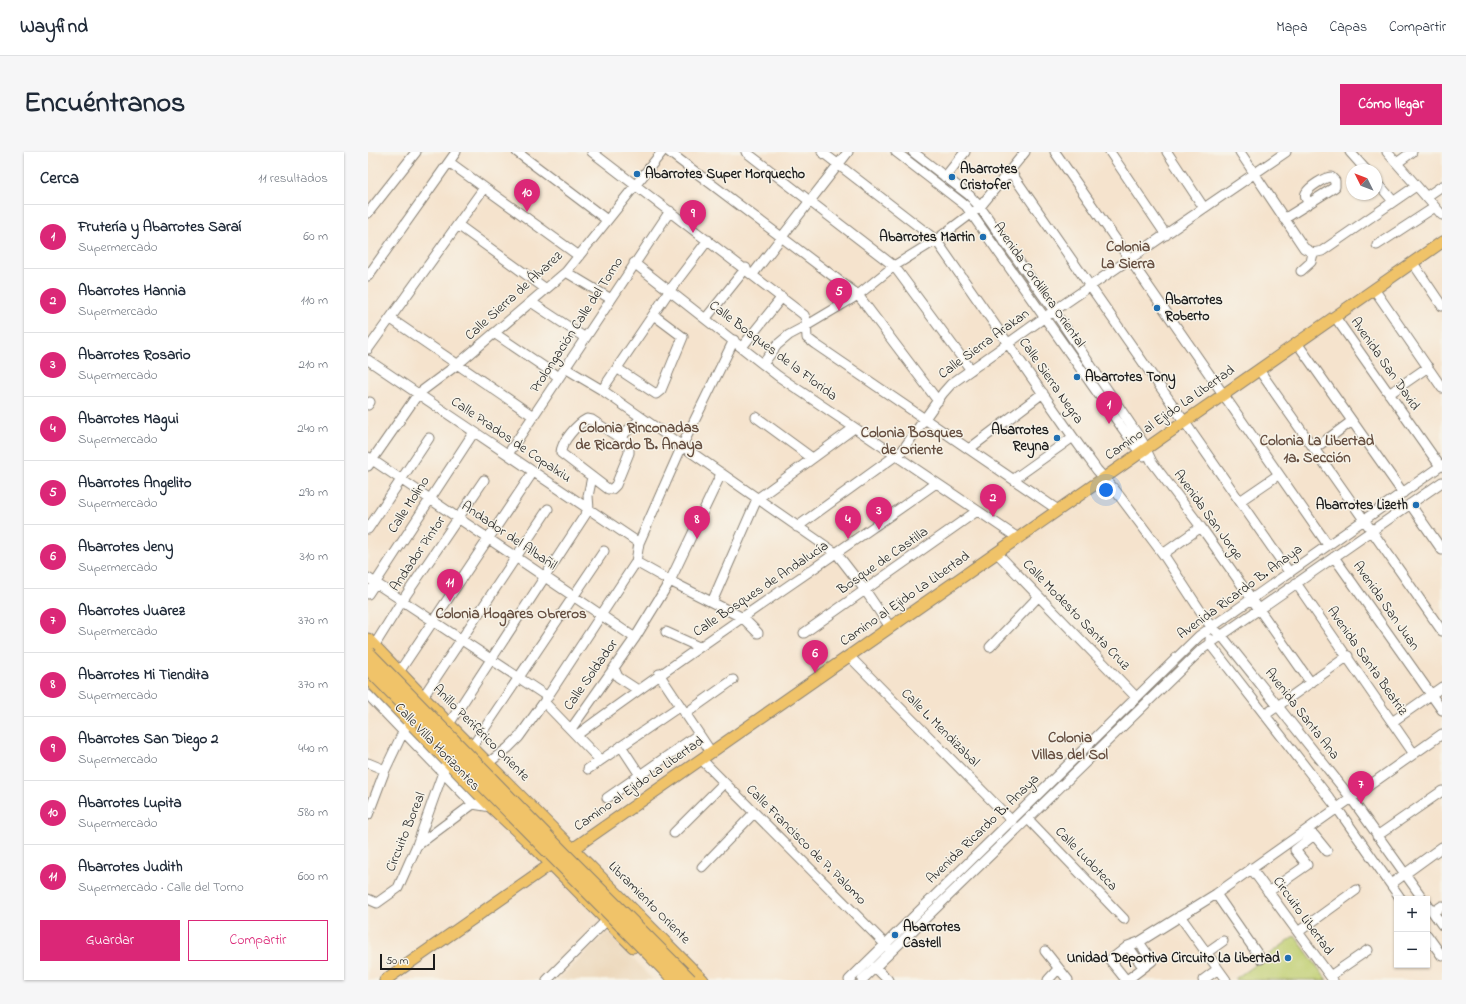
<!DOCTYPE html>
<html lang="es">
<head>
<meta charset="utf-8">
<style>
  :root { --surface:#fff; --page:#f6f6f7; --text:#1f2937; --muted:#747a83; --line:#e0e1e3; --accent:#db2777 }
  body { margin:0; font-family:"Indie Flower",sans-serif; background:var(--page); color:var(--text) }
  .controls { position:absolute; right:12px; bottom:12px; display:grid; overflow:hidden; border-radius:0px; box-shadow:0 1px 3px #0004 }
  .controls button { width:36px; height:36px; display:grid; place-items:center; padding:0; border:0; border-bottom:1px solid var(--line); background:var(--surface); color:var(--text); font:20px sans-serif }
  .compass { position:absolute; left:978px; top:12px; width:36px; height:36px; border-radius:50%; background:var(--surface); box-shadow:0 1px 3px #0004; rotate:312deg }
  .scale { position:absolute; left:12px; bottom:10px; width:55px; box-sizing:border-box; padding-left:4px; border:2px solid #1c1c1c; border-top:0; font-size:11px; line-height:14px; white-space:nowrap; color:#1c1c1c; -webkit-text-stroke:3px #f7f3e8; paint-order:stroke }
  .you { position:absolute; left:738px; top:338px; width:14px; height:14px; margin:-10px; border:3px solid #fff; border-radius:50%; background:#1a73e8; box-shadow:0 0 0 6px #1a73e833 }
  .badge { display:grid; place-items:center; width:26px; height:26px; border-radius:50%; background:var(--accent); color:#fff; font-size:13px; font-weight:700 }
  .pin { position:absolute; translate:-50% -33px; filter:drop-shadow(0 1px 2px #0008) }
  .pin::after { content:''; position:absolute; top:21px; width:14px; height:12px; background:inherit; clip-path:polygon(0 0,100% 0,50% 100%) }
  .list { margin:0; padding:0; list-style:none }
  h2 { display:flex; justify-content:space-between; align-items:center; height:52px; margin:0; padding:0 16px; font-size:17px }
  h2 small { font-size:13px; font-weight:400; color:var(--muted) }
  .list li { display:grid; grid-template-columns:26px 1fr auto; gap:12px; align-items:center; box-sizing:border-box; height:64px; padding:0 16px; border-top:1px solid var(--line) }
  .list b { display:block; font-size:15px; white-space:nowrap }
  .list p { margin:0; font-size:13px; white-space:nowrap; color:var(--muted) }
  .list em { font-size:13px; font-style:normal; color:var(--muted) }
  .actions { display:flex; gap:8px; padding:12px 16px }
  .actions a { flex:1; padding:9px 0; border:1px solid var(--accent); border-radius:0px; text-align:center; font-size:14px; color:var(--accent) }
  .actions .main { background:var(--accent); color:#fff }
  .map { position:relative; flex:none; width:1074px; height:828px; overflow:hidden; border-radius:0px }
  header { display:flex; align-items:center; gap:24px; box-sizing:border-box; height:56px; padding:0 20px; background:var(--surface); border-bottom:1px solid var(--line) }
  header strong { font-size:19px }
  nav { display:flex; gap:22px; margin-inline-start:auto; font-size:14px }
  .intro { display:flex; align-items:center; justify-content:space-between; box-sizing:border-box; height:96px; padding:0 24px }
  h1 { margin:0; font-size:28px }
  .button { padding:10px 18px; border-radius:0px; background:var(--accent); color:#fff; font-size:14px; font-weight:700 }
  main { display:flex; gap:24px; padding:0 24px }
  aside { flex:1; background:var(--surface); border-radius:0px; box-shadow:0 1px 3px #0004 }
  .map>svg:first-child { display:block }
  .built { fill:#ecd7ba }
  .green { fill:#bfce70; stroke:#6e7546 }
  .lines { fill:none; stroke-linecap:round; stroke-linejoin:round }
  .minor-casing { stroke:#888074; stroke-width:11 }
  .major-casing { stroke:#888074; stroke-width:13 }
  .minor { stroke:#fff; stroke-width:9 }
  .major { stroke:#f0c369; stroke-width:11 }
  .highway-bridge-casing { stroke:#888074; stroke-width:15; stroke-linecap:butt }
  .highway-bridge { stroke:#f0c369; stroke-width:13 }
  .poi-dot { fill:#1f6fb2; stroke:#f7f3e8; stroke-width:1.5 }
  .labels { text-anchor:middle; dominant-baseline:central; stroke-width:3; stroke-linejoin:round; paint-order:stroke }
  .poi-label { font-size:14px; font-weight:bold; fill:#1c1c1c; stroke:#f7f3e8; text-anchor:start }
  .street-label { font-size:14px; fill:#1c1c1c; stroke:#f7f3e8 }
  .neighbourhood-label { font-size:15px; font-weight:bold; fill:#664f41; stroke:#f7f3e8 }
</style>
</head>
<body>
<header>
<strong>Wayfind</strong>
<nav><a>Mapa</a><a>Capas</a><a>Compartir</a></nav>
</header>
<div class="intro"><h1>Encuéntranos</h1><a class="button">Cómo llegar</a></div>
<main>
<aside>
<h2>Cerca<small>11 resultados</small></h2>
<ul class="list">
<li><span class="badge">1</span><div><b>Frutería y Abarrotes Saraí</b><p>Supermercado</p></div><em>60 m</em></li>
<li><span class="badge">2</span><div><b>Abarrotes Hannia</b><p>Supermercado</p></div><em>110 m</em></li>
<li><span class="badge">3</span><div><b>Abarrotes Rosario</b><p>Supermercado</p></div><em>210 m</em></li>
<li><span class="badge">4</span><div><b>Abarrotes Magui</b><p>Supermercado</p></div><em>240 m</em></li>
<li><span class="badge">5</span><div><b>Abarrotes Angelito</b><p>Supermercado</p></div><em>290 m</em></li>
<li><span class="badge">6</span><div><b>Abarrotes Jeny</b><p>Supermercado</p></div><em>310 m</em></li>
<li><span class="badge">7</span><div><b>Abarrotes Juarez</b><p>Supermercado</p></div><em>370 m</em></li>
<li><span class="badge">8</span><div><b>Abarrotes Mi Tiendita</b><p>Supermercado</p></div><em>370 m</em></li>
<li><span class="badge">9</span><div><b>Abarrotes San Diego 2</b><p>Supermercado</p></div><em>440 m</em></li>
<li><span class="badge">10</span><div><b>Abarrotes Lupita</b><p>Supermercado</p></div><em>580 m</em></li>
<li><span class="badge">11</span><div><b>Abarrotes Judith</b><p>Supermercado · Calle del Torno</p></div><em>600 m</em></li>
</ul>
<div class="actions"><a class="main">Guardar</a><a>Compartir</a></div>
</aside>
<div class="map">
<svg width="1074" height="828" viewBox="0 0 1074 828">
  <rect width="100%" height="100%" fill="#f7f3e8"/>
  <filter id="ink" filterUnits="userSpaceOnUse"><feTurbulence type="fractalNoise" baseFrequency=".025" numOctaves="2"/><feDisplacementMap in="SourceGraphic" scale="8" xChannelSelector="R" yChannelSelector="G"/><feConvolveMatrix kernelMatrix="1 2 1 2 8 2 1 2 1" color-interpolation-filters="sRGB"/></filter>
  <filter id="wash" filterUnits="userSpaceOnUse"><feTurbulence type="fractalNoise" baseFrequency=".012" numOctaves="4" result="noise"/><feDisplacementMap in="SourceGraphic" scale="16" xChannelSelector="R" yChannelSelector="G"/><feGaussianBlur stdDeviation="0.9" result="paint"/><feColorMatrix in="noise" values="0 0 0 0 0 0 0 0 0 0 0 0 0 0 0 0 0 1.4 0 .05"/><feComposite in="paint" operator="in"/></filter>
  <g filter="url(#wash)">
    <rect width="100%" height="100%" fill="#f5e3cd"/>
    <path class="built" d="M240 780 285 828H190Z"/>
    <path class="green" d="M927 784 959 828H868L867 827Z"/>
  </g>
  <g filter="url(#ink)">
    <g class="lines">
      <g class="minor-casing">
        <path id="minor" d="M149 0 239 68
          M224 0 436 163 438 168 439 186 447 192 690 358
          M301 0 490 143 570 249
          M378 0 526 114 603 218
          M454 0 568 88 705 285 729 318 747 338 795 402 843 475 854 484 983 646 1055 747
          M528 0 598 54 767 294 776 304
          M545 0 601 43 612 55 686 159 774 289 784 310 833 375 943 531
          M687 0 960 393
          M742 0 798 83
          M799 0 836 56
          M872 0 936 96 945 101
          M982 0 998 18
          M1019 0 1074 63
          M81 10 211 104
          M1029 11 1044 0
          M642 19 921 420
          M577 25 597 0
          M1008 29 1025 49
          M1058 45 1074 34
          M0 61 48 0
          M916 67 967 35V29L963 25C957 25 941 35 938 41 936 45 939 47 940 51
          M90 73 178 137
          M1009 93 1067 55
          M945 101 954 99 1048 34
          M266 111 410 224 650 386
          M1045 111 1074 154
          M933 119 943 110 945 101
          M198 120 243 147
          M385 122 480 0
          M0 124 88 0
          M1006 137 1074 236
          M163 150 216 185
          M967 165 1072 314
          M338 166 378 116
          M23 167 165 264
          M126 181 191 225
          M929 191 1035 341
          M374 195 414 145
          M0 197 116 36
          M0 208 271 391
          M395 212 409 193 421 183 438 174 490 143 526 114 568 88 612 55 657 0
          M197 216 234 238 469 402 497 438 522 475
          M250 217 288 242 293 238 315 185 287 164
          M891 218 1074 479
          M234 238 302 138 340 88
          M1021 242 1060 215
          M0 253 2 250
          M388 265 444 306
          M219 267 224 268 261 292V301L248 333 244 337H240L193 301C193 290 209 272 219 267Z
          M251 286 274 266
          M601 297 675 241
          M946 297 984 269
          M140 302 302 59
          M0 305 267 486
          M0 314 50 242 90 212 198 120 294 0
          M646 327 705 285
          M872 349 910 323
          M1042 352 1074 398
          M429 375 534 299 575 241 583 232 677 165 918 0
          M0 377 61 286
          M629 401 768 545
          M795 402 833 375
          M966 405 1074 558
          M268 410 302 429 375 466 390 481
          M0 426 180 545
          M928 431 1046 602
          M0 442 106 280
          M344 450 389 347 486 276
          M298 480 331 495
          M436 481 609 359
          M842 487V492L969 656 1033 747
          M6 494 34 449 116 328
          M622 495 670 445
          M481 504 644 669
          M246 516 250 525 270 538
          M31 520 165 320
          M291 522 343 600
          M0 543 105 652 123 655
          M55 545 180 357
          M176 550 232 608
          M317 562 365 528
          M897 563 980 504
          M1024 570 1074 535
          M81 572 221 357 220 344 224 325
          M203 577 267 486 302 429 353 322
          M209 583C326 496 449 416 568 331
          M253 594 272 623
          M104 595 236 399
          M333 607 521 796
          M0 611 17 618
          M120 611 140 596 151 585 176 550 268 410 271 391 314 294 366 188
          M220 617 312 554
          M239 646 331 582
          M0 663 17 618 37 576
          M660 667 756 767
          M306 681 356 631
          M1009 684 1074 639
          M50 693 105 652
          M334 715 386 661
          M883 716 965 828
          M1023 732 1074 695
          M900 740 939 713 927 698 946 683 959 699
          M848 742 893 807
          M0 747 9 751 30 736 49 693 79 609
          M1059 752 1074 773
          M1065 760 1074 754
          M812 764 858 828
          M930 780 988 738
          M1059 783 1074 804
          M760 794 775 815
          M677 799 700 828
          M838 801 855 789
          M507 815 520 828
          M962 824 1000 798
          M179 828 243 764
          M481 828 831 484 1074 313
          M494 828 834 497 1074 330
          M680 828 690 817
          M758 828 742 808 760 794 771 790 848 742 1074 582
          M759 828 784 809 771 790
          M835 828 850 817"/>
      </g>
      <g class="major-casing">
        <path id="major" d="M0 487 81 572 335 828
          M0 527 123 655 169 698 265 795
          M17 828 1074 90"/>
      </g>
      <use href="#minor" class="minor"/>
      <use href="#major" class="major"/>
      <g class="highway-bridge-casing">
        <path id="highway-bridge" d="M0 501 196 702 322 828
          M0 516 307 828"/>
      </g>
      <use href="#highway-bridge" class="highway-bridge"/>
    </g>
  </g>
  <g class="poi-dot">
    <circle cx="269" cy="22" r="4"/>
    <circle cx="584" cy="25" r="4"/>
    <circle cx="615" cy="85" r="4"/>
    <circle cx="789" cy="156" r="4"/>
    <circle cx="709" cy="225" r="4"/>
    <circle cx="689" cy="286" r="4"/>
    <circle cx="1048" cy="353" r="4"/>
    <circle cx="527" cy="783" r="4"/>
    <circle cx="920" cy="806" r="4"/>
  </g>
  <g class="labels">
    <g class="poi-label">
      <text x="592" y="17">Abarrotes<tspan x="592" dy="16">Cristofer</tspan></text>
      <text x="277" y="22">Abarrotes Super Morquecho</text>
      <text x="607" y="85" text-anchor="end">Abarrotes Martin</text>
      <text x="797" y="148">Abarrotes<tspan x="797" dy="16">Roberto</tspan></text>
      <text x="717" y="225">Abarrotes Tony</text>
      <text x="681" y="278" text-anchor="end">Abarrotes<tspan x="681" dy="16">Reyna</tspan></text>
      <text x="1040" y="353" text-anchor="end">Abarrotes Lizeth</text>
      <text x="535" y="775">Abarrotes<tspan x="535" dy="16">Castell</tspan></text>
      <text x="912" y="806" text-anchor="end">Unidad Deportiva Circuito La Libertad</text>
    </g>
    <g class="street-label">
      <text transform="translate(671 133) rotate(55)">Avenida Cordillera Oriental</text>
      <text transform="translate(146 144) rotate(-42)">Calle Sierra de Álvarez</text>
      <text transform="translate(209 173) rotate(-57)">Prolongación Calle del Torno</text>
      <text transform="translate(616 192) rotate(-36)">Calle Sierra Arakan</text>
      <text transform="translate(405 199) rotate(37)">Calle Bosques de la Florida</text>
      <text transform="translate(1017 212) rotate(55)">Avenida San David</text>
      <text transform="translate(683 229) rotate(55)">Calle Sierra Negra</text>
      <text transform="translate(802 261) rotate(-35)">Camino al Ejido La Libertad</text>
      <text transform="translate(143 288) rotate(34)">Calle Prados de Copalxiu</text>
      <text transform="translate(41 353) rotate(-57)">Calle Molino</text>
      <text transform="translate(840 363) rotate(54)">Avenida San Jorge</text>
      <text transform="translate(141 384) rotate(34)">Andador del Albañil</text>
      <text transform="translate(50 402) rotate(-56)">Andador Pintor</text>
      <text transform="translate(515 409) rotate(-35)">Bosque de Castilla</text>
      <text transform="translate(393 437) rotate(-34)">Calle Bosques de Andalucía</text>
      <text transform="translate(872 440) rotate(-36)">Avenida Ricardo B. Anaya</text>
      <text transform="translate(537 447) rotate(-35)">Camino al Ejido La Libertad</text>
      <text transform="translate(1018 454) rotate(55)">Avenida San Juan</text>
      <text transform="translate(708 463) rotate(46)">Calle Modesto Santa Cruz</text>
      <text transform="translate(999 509) rotate(55)">Avenida Santa Beatriz</text>
      <text transform="translate(223 523) rotate(-55)">Calle Soldador</text>
      <text transform="translate(934 562) rotate(52)">Avenida Santa Ana</text>
      <text transform="translate(572 576) rotate(45)">Calle L. Mendizabal</text>
      <text transform="translate(113 581) rotate(45)">Anillo Periférico Oriente</text>
      <text transform="translate(69 595) rotate(46)">Calle Villa Horizontes</text>
      <text transform="translate(271 632) rotate(-35)">Camino al Ejido La Libertad</text>
      <text transform="translate(615 677) rotate(-44)">Avenida Ricardo B. Anaya</text>
      <text transform="translate(38 680) rotate(-68)">Circuito Boreal</text>
      <text transform="translate(438 693) rotate(45)">Calle Francisco de P. Palomo</text>
      <text transform="translate(718 707) rotate(46)">Calle Ludoteca</text>
      <text transform="translate(281 751) rotate(45)">Libramiento Oriente</text>
      <text transform="translate(935 764) rotate(54)">Circuito Libertad</text>
    </g>
    <g class="neighbourhood-label">
      <text x="760" y="95">Colonia<tspan x="760" dy="17">La Sierra</tspan></text>
      <text x="271" y="276">Colonia Rinconadas<tspan x="271" dy="17">de Ricardo B. Anaya</tspan></text>
      <text x="544" y="281">Colonia Bosques<tspan x="544" dy="17">de Oriente</tspan></text>
      <text x="949" y="289">Colonia La Libertad<tspan x="949" dy="17">1a. Sección</tspan></text>
      <text x="143" y="462">Colonia Hogares Obreros</text>
      <text x="702" y="586">Colonia<tspan x="702" dy="17">Villas del Sol</tspan></text>
    </g>
  </g>
</svg>
<div class="controls">
<button>+</button>
<button>−</button>
</div>
<svg class="compass" viewBox="-18 -18 36 36"><path d="M0-13l5 13h-10z" fill="#e53935"/><path d="M0 13l5-13h-10z" fill="#747a83"/></svg>
<div class="scale">50 m</div>
<div class="you"></div>
<div class="pin badge" style="left:741px;top:272px">1</div>
<div class="pin badge" style="left:625px;top:365px">2</div>
<div class="pin badge" style="left:511px;top:378px">3</div>
<div class="pin badge" style="left:480px;top:387px">4</div>
<div class="pin badge" style="left:471px;top:159px">5</div>
<div class="pin badge" style="left:447px;top:521px">6</div>
<div class="pin badge" style="left:993px;top:652px">7</div>
<div class="pin badge" style="left:329px;top:387px">8</div>
<div class="pin badge" style="left:325px;top:81px">9</div>
<div class="pin badge" style="left:159px;top:60px">10</div>
<div class="pin badge" style="left:82px;top:450px">11</div>
</div>
</main>
</body>
</html>
